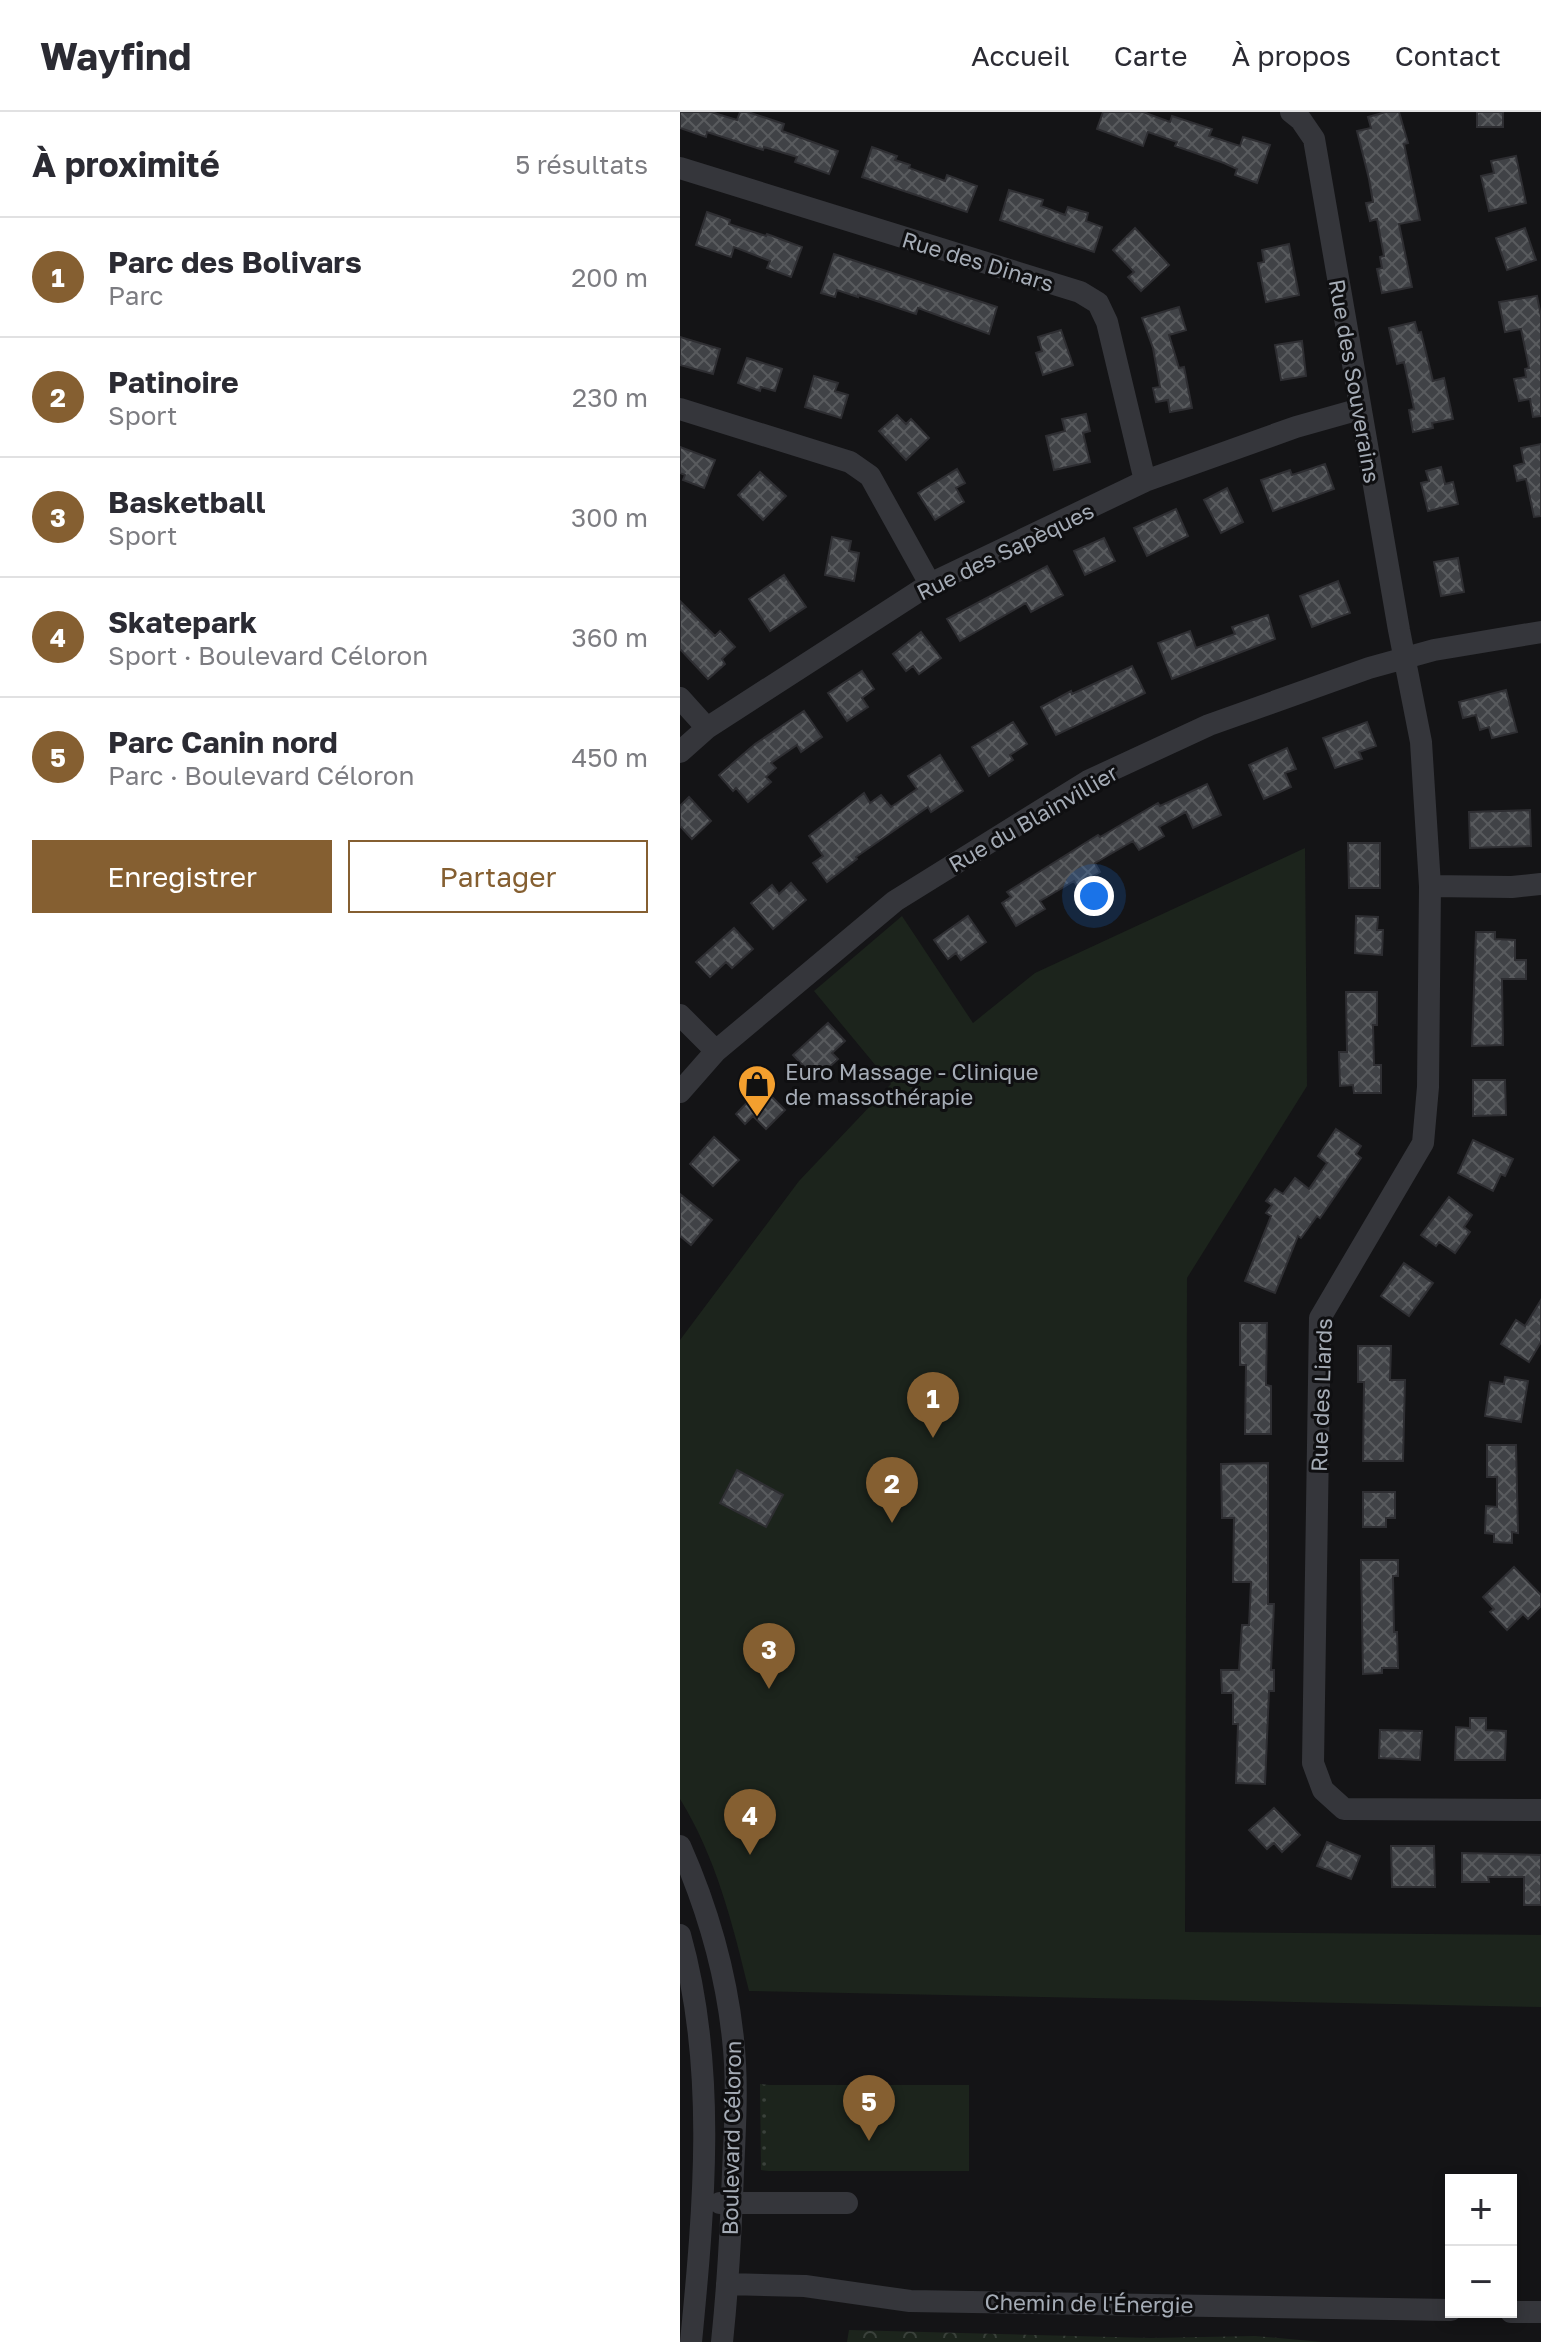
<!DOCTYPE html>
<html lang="fr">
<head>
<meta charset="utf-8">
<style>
  :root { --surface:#fff; --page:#f2f2f3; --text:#2b2b33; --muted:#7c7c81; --line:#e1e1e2; --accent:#855f31 }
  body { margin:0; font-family:"Golos Text",sans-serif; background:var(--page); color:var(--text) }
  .controls { position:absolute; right:24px; bottom:24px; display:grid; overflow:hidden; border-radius:0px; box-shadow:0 4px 12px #0003 }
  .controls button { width:72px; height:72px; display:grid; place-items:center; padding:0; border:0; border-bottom:2px solid var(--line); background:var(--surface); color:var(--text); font:40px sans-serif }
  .you { position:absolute; left:414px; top:784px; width:28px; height:28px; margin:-20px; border:6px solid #fff; border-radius:50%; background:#1a73e8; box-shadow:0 0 0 12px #1a73e833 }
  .badge { display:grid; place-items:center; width:52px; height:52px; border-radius:50%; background:var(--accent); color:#fff; font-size:26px; font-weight:700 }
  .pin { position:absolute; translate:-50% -66px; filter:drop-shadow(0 2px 4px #0008) }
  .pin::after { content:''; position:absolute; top:42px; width:28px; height:24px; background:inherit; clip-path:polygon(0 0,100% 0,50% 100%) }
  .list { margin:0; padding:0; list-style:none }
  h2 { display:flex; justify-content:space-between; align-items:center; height:104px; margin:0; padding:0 32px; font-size:34px }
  h2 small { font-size:26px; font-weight:400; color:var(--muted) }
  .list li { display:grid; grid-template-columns:52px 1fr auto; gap:24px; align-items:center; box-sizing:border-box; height:120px; padding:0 32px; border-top:2px solid var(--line) }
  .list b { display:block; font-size:30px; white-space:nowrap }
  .list p { margin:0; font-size:26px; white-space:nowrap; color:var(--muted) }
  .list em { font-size:26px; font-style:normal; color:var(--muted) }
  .actions { display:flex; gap:16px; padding:24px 32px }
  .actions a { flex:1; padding:18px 0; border:2px solid var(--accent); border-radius:0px; text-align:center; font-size:28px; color:var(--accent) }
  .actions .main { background:var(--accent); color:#fff }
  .map { position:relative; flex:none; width:861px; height:2230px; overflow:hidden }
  header { display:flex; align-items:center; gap:48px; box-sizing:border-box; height:112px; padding:0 40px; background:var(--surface); border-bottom:2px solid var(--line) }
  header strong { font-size:38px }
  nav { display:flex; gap:44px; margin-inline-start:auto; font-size:28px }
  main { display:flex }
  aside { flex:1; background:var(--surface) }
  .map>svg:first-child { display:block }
  .grass { fill:url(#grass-dots) }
  .forest { fill:url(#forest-crowns) }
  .park { fill:#1c241c }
  .building { fill:url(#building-cross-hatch); stroke:#2e2e32; stroke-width:2 }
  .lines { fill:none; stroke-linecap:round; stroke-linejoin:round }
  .minor { stroke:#35363b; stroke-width:22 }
  .labels { text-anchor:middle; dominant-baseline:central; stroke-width:6; stroke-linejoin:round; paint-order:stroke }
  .street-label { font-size:22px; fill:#a5acb6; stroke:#0f0f11 }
  .poi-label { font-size:22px; fill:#a5acb6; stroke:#0f0f11; text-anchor:start }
</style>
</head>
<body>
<header>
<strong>Wayfind</strong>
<nav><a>Accueil</a><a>Carte</a><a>À propos</a><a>Contact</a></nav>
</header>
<main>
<aside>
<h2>À proximité<small>5 résultats</small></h2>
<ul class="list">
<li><span class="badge">1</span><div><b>Parc des Bolivars</b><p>Parc</p></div><em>200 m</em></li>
<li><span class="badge">2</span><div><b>Patinoire</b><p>Sport</p></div><em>230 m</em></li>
<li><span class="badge">3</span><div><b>Basketball</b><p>Sport</p></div><em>300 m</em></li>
<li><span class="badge">4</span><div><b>Skatepark</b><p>Sport · Boulevard Céloron</p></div><em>360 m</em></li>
<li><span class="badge">5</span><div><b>Parc Canin nord</b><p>Parc · Boulevard Céloron</p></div><em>450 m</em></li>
</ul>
<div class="actions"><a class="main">Enregistrer</a><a>Partager</a></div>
</aside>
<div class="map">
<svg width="861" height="2230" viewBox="0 0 861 2230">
  <defs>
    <pattern id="grass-dots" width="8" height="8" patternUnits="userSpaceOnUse" patternTransform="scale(2)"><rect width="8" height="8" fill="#1c241c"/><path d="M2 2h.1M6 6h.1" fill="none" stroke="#3a413b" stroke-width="1.8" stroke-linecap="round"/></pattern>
    <pattern id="forest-crowns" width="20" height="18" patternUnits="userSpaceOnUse" patternTransform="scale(2)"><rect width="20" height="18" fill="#1c241c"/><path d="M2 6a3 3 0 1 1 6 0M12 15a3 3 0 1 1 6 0" fill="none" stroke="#3a413b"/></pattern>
    <pattern id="building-cross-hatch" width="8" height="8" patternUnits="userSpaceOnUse" patternTransform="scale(2)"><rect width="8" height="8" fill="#404246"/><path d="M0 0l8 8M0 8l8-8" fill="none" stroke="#595b5e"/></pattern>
  </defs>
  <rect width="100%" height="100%" fill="#141416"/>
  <path class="grass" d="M80 1972 89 1973V2059L81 2058Z"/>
  <path class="forest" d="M169 2218 471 2226 575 2224 642 2230H167Z"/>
  <path class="park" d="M625 736 627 974 507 1166 505 1820 861 1823V1895L69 1879C53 1813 36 1745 0 1687V1228L119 1069 211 972 134 879 222 804 293 911 355 861Z
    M89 1973H289V2059H89Z"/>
  <path class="building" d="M0 0H31L57 8 60 0H68L104 12 102 19 158 39 149 62 115 50 117 45 84 35 83 38 27 20 26 25 0 16Z
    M423 0H463L490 10 492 4 532 17 529 24 560 34 563 25 590 33 577 71 555 63 557 57 544 51 495 34 497 30 468 20 463 34 417 17Z
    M706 0H719L728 31 724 32 740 108 719 112 732 175 702 181 697 157 702 156 700 145 704 144 697 107 690 109 686 91 693 90 689 67 677 19 691 16 688 5Z
    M797 0H823V15H797Z
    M192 35 217 44 215 48 230 53 229 56 265 69 267 63 297 74 287 100 182 65Z
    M836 44 846 91 809 99 801 64 814 61 811 49Z
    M329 78 363 88 361 94 385 103 388 95 408 101 406 109 422 115 414 140 320 108Z
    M27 100 50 108 49 112 86 124 87 122 122 135 111 165 87 156 90 149 54 135 51 145 16 133Z
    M455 116 489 153 461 179 448 165 454 160 433 138Z
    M845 116 856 148 827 158 816 126Z
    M609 132 619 183 586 190 578 151 584 150 582 138Z
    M154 142 317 195 309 222 238 196 236 202 178 183V185L157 178 155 185 141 181Z
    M857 184 861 204V304L853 305 850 287 839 289 834 267 846 265 845 257 849 256 841 217 825 220 819 190Z
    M499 195 506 218 489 223 499 256 504 255 512 296 490 300 488 288 476 290 473 276 480 275 473 236 462 206Z
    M735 210 738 221 741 220 753 269 764 266 773 307 752 311 753 316 733 320 729 298 734 297 724 250 717 252 709 216Z
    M381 218 393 253 363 263 356 241 362 239 358 225Z
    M0 225 40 237 33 262 0 253Z
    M622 229 626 264 601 268 595 233Z
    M67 246 102 257 95 279 81 275 80 279 58 271Z
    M134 264 158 271 155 279 168 283 161 306 125 295Z
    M406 302 410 319 403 321 410 350 374 358 366 324 385 319 382 307Z
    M217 303 226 312 231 307 249 326 226 348 199 319Z
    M861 332V404L854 405 846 367 837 369 834 354 844 351 841 336Z
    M0 335 35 348 24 376 3 368 5 363 0 361Z
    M645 352 654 377 593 399 581 368 610 358 612 363Z
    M761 355 765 372 773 370 778 392 748 399 741 371 749 369 746 359Z
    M277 357 285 371 276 376 284 390 255 408 238 381Z
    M80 360 106 384 83 408 58 383Z
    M547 376 563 410 541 421 524 388Z
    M496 397 508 424 467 444 454 416Z
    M152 425 171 429 169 439 179 441 174 469 145 463Z
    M424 426 435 449 405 463 394 439Z
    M778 446 784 480 761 484 754 450Z
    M367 454 383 483 351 500 346 491 280 529 267 507Z
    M104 463 126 495 90 519 69 487Z
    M658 469 670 501 632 515 620 484Z
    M0 489 35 524 40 519 55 535 42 547 45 552 28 567 0 537Z
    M588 503 595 527 492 567 478 531 510 519 516 536 555 522 552 515Z
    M241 520 261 546 239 562 233 554 226 559 213 542Z
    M452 554 465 581 376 623 361 595 391 579 392 582Z
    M182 559 194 577 182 586 188 595 167 609 148 581Z
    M826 578 837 620 812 626 809 615 800 618 796 603 783 606 779 590Z
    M124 599 142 625 121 640 117 633 91 651 96 656 86 665 91 670 68 690 56 676 53 679 39 663 75 632Z
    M333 610 347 632 330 643 333 648 309 664 292 635Z
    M687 610 696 634 679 640 682 647 655 656 643 626Z
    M607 636 616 657 605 661 611 675 584 687 569 653Z
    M260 643 283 679 251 700 248 695 176 745 177 747 147 770 133 751 143 744 129 724 184 681 190 691 201 683 211 695 237 677 228 664Z
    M527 672 541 703 513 716 506 700 479 715 484 724 459 738 453 729 415 751 420 760 397 774 394 769 360 789 365 797 336 814 322 791 331 785 327 780 418 723 420 725 478 691 480 694Z
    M9 685 31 709 12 727 0 714V694Z
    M850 698 851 734 790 736 789 700Z
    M668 731H700V776H669Z
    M111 771 126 788 93 817 71 791 92 773 99 782Z
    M288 804 306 830 281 848 276 841 268 847 254 828Z
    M676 804 698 805 697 818H703L702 843 675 841Z
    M54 816 73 837 52 856 46 850 30 865 16 850Z
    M796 820H815V827L835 828V848H846V867H822L823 933 792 934Z
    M666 880H697V913H693L694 953H701V981H674L673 973 660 974 659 940H667Z
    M148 911 165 929 152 941 158 947 136 967 113 943Z
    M793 968H825L826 1003 793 1004Z
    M82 975 105 998 86 1017 73 1004 65 1012 56 1002Z
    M656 1017 681 1034 676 1042 681 1046 640 1106 637 1104 621 1126 618 1124 595 1181 565 1169 591 1104 586 1101 592 1093 586 1089 595 1077 603 1082 615 1066 629 1077 647 1051 638 1044Z
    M34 1025 59 1048 33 1074 10 1052Z
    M793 1028 833 1047 825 1064 821 1062 813 1079 778 1061Z
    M0 1082 32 1108 11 1133 0 1124Z
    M769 1085 792 1103 784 1115 790 1120 775 1141 759 1130 756 1134 741 1123Z
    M724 1151 753 1171 729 1204 701 1184Z
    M861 1188V1230L849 1250 821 1232 836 1208 845 1214Z
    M560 1211H587L586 1273 591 1274V1322H565L566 1253H560Z
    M678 1234H711L710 1268H725L723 1349H683L684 1270H678Z
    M825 1265 848 1269 841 1310 805 1304 810 1270 824 1272Z
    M807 1333H836L838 1421 832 1420V1431L814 1430V1422L805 1421 806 1394 817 1395V1365H807Z
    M588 1351V1492H594L591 1558H594V1579H589L585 1672 556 1671 558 1612H553V1581H542L541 1558H559L562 1513H569L571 1470H553L554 1406H542L541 1352Z
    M57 1358 103 1383 86 1415 40 1391Z
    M683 1380H715V1406H706V1415H683Z
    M681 1448H718V1464H713L714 1520H717L718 1556H702V1561L683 1562Z
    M834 1455 861 1483V1494L848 1507 843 1502 827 1518 810 1500 814 1497 803 1485Z
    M790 1606H806V1618L826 1619 825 1648H775L776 1615 790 1616Z
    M700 1618 742 1619 740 1648 699 1646Z
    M594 1696 620 1723 602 1740 594 1731 587 1737 569 1718Z
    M647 1730 680 1744 671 1767 637 1754Z
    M711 1734H754L755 1775H712Z
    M782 1741 861 1743V1793H844V1765H808L809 1770H782Z"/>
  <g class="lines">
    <path class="minor" d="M611 0 621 8 634 27 719 518 741 630 750 774 748 975 743 1031 640 1206 633 1651 643 1678 664 1697 861 1698
      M0 56 400 180 418 191 427 210 465 369
      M0 297 170 350 190 364 250 472
      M0 586 27 616
      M0 640 27 616 250 472 465 369 616 315 680 297
      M750 774 832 775 861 772
      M0 903 36 939
      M0 980 36 939 215 789 408 669 529 613 689 556 754 538 861 520
      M0 1734C27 1795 46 1860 53 1927 58 1971 55 2015 53 2060 51 2117 48 2173 42 2230
      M0 1823C37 1955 24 2096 11 2230
      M40 2091H167
      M47 2172 125 2174 230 2189 771 2198
      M831 2200H861"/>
  </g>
  <defs>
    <g id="shop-pin" transform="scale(2)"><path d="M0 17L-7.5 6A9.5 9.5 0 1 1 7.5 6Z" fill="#f39f2e" stroke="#0f0f11"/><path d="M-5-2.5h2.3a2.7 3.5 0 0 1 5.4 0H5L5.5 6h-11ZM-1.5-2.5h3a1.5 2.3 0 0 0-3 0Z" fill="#111"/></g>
  </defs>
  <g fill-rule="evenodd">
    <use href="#shop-pin" x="77" y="972"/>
  </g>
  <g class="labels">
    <g class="street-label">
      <text transform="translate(298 149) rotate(17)">Rue des Dinars</text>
      <text transform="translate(675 269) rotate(80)">Rue des Souverains</text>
      <text transform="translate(325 439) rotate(-26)">Rue des Sapèques</text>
      <text transform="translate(353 706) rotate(-30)">Rue du Blainvillier</text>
      <text transform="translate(641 1283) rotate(-88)">Rue des Liards</text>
      <text transform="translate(51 2026) rotate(-89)">Boulevard Céloron</text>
      <text transform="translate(409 2191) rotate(1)">Chemin de l'Énergie</text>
    </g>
    <g class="poi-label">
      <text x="105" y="959">Euro Massage - Clinique<tspan x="105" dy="25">de massothérapie</tspan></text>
    </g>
  </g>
</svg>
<div class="controls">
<button>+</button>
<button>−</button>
</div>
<div class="you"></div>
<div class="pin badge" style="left:253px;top:1326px">1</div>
<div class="pin badge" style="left:212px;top:1411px">2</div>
<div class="pin badge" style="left:89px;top:1577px">3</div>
<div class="pin badge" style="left:70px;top:1743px">4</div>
<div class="pin badge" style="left:189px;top:2029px">5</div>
</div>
</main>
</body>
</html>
